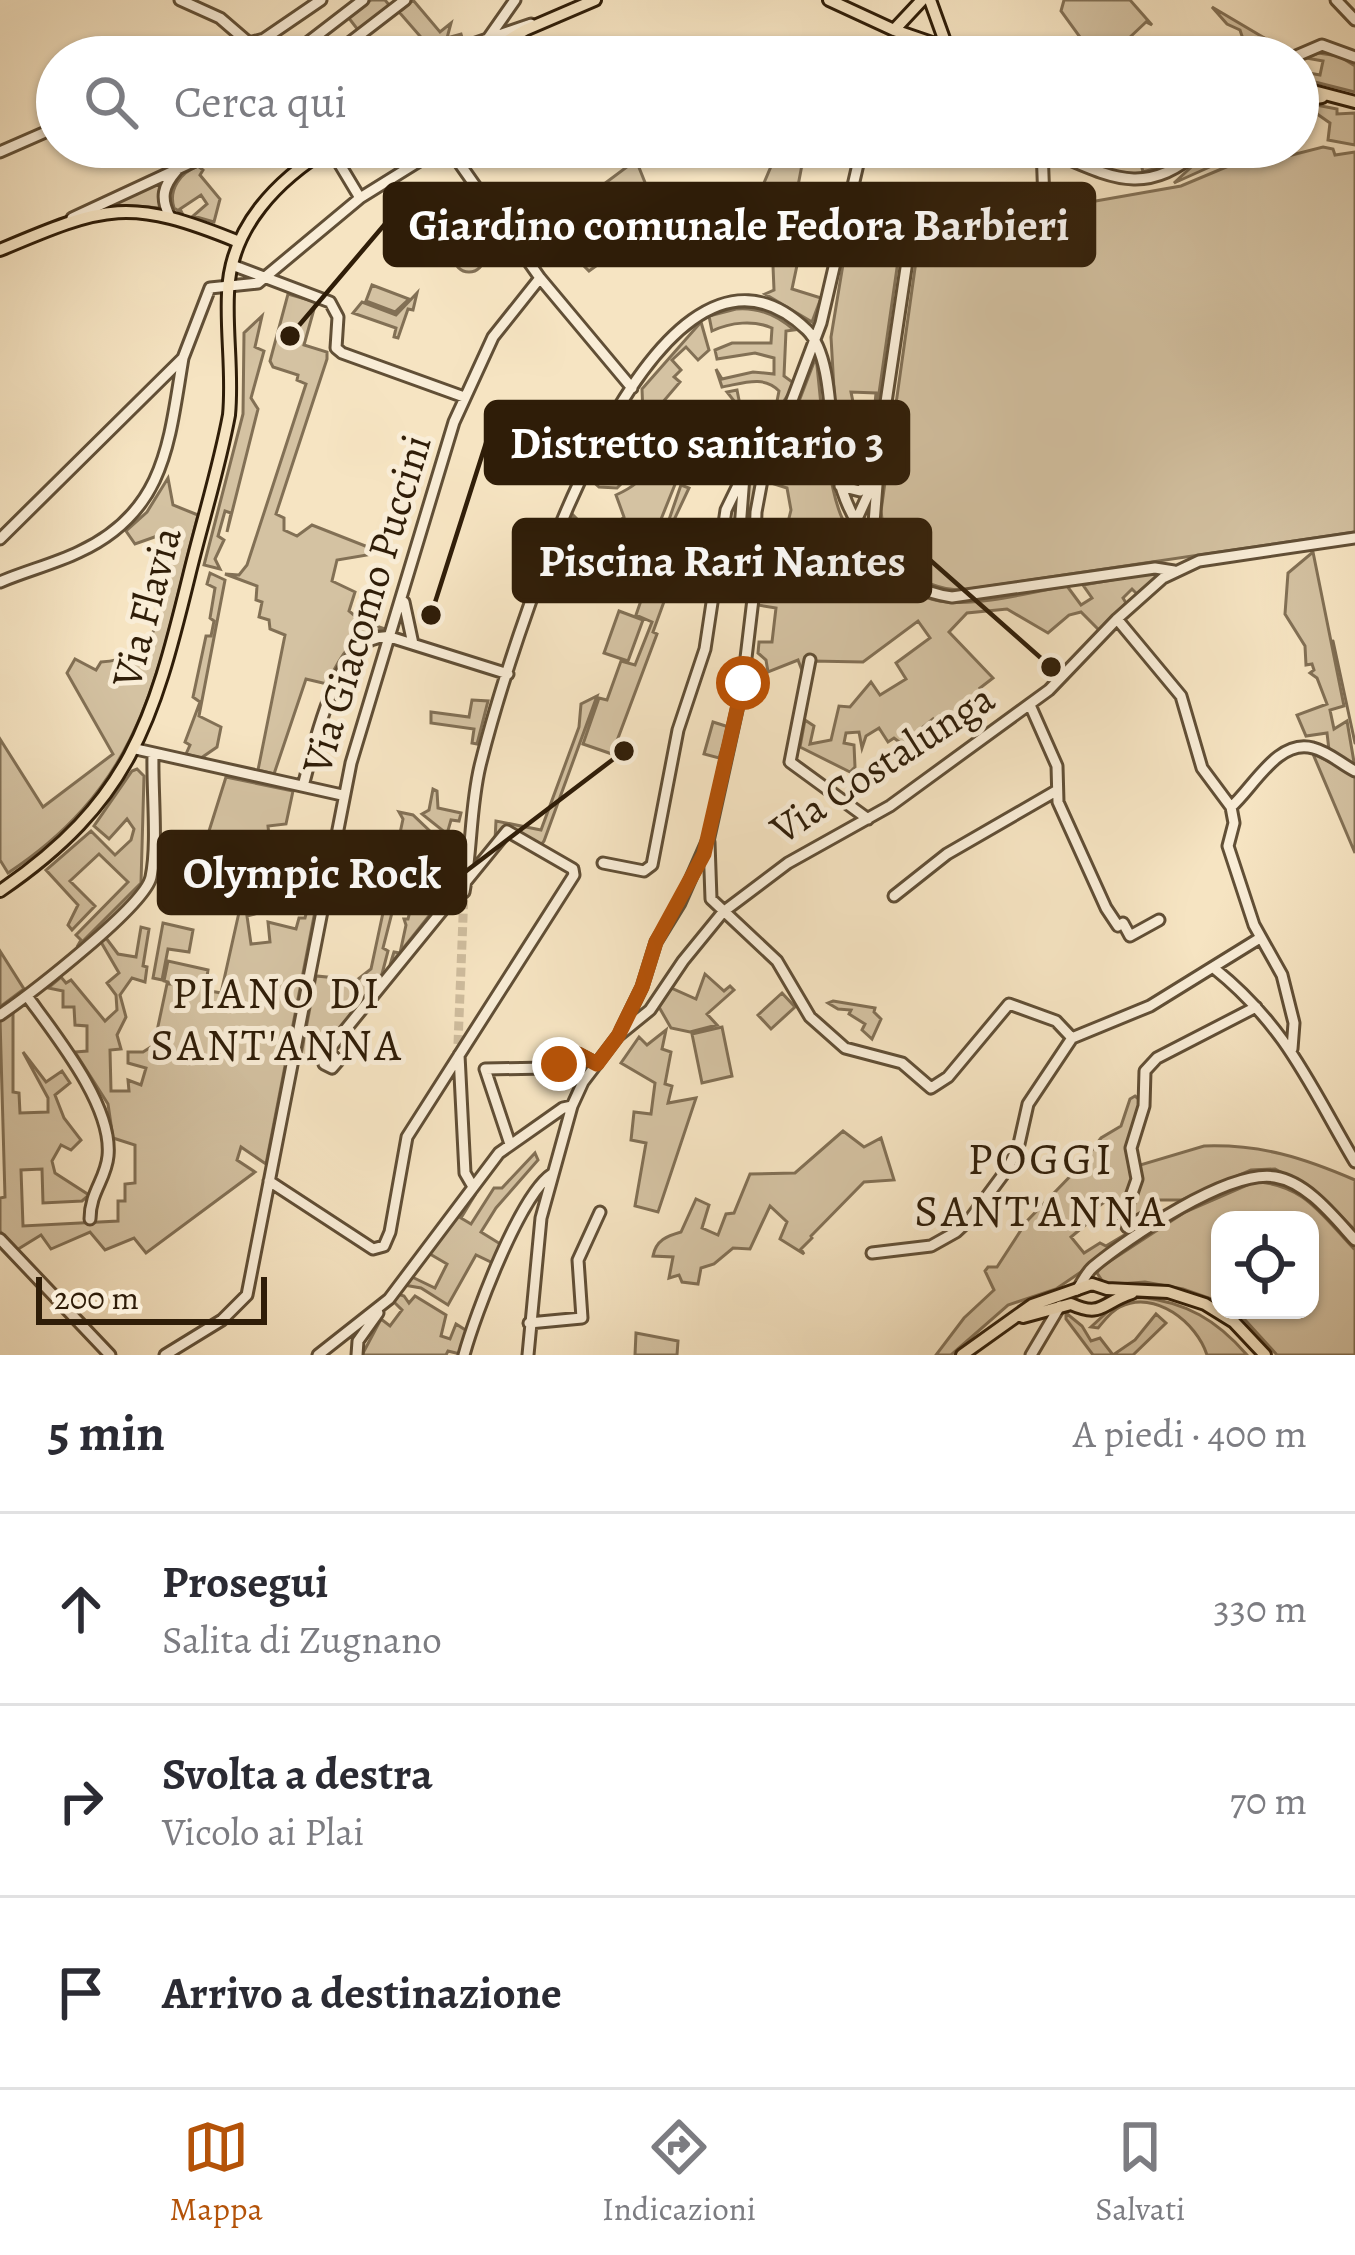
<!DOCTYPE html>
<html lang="it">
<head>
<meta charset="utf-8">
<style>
  :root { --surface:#fff; --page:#f2f2f3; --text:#2b2b33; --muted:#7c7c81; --line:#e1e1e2; --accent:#b45309 }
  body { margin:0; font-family:Alegreya,serif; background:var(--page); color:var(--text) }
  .controls { position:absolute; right:36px; bottom:36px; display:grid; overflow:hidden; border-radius:24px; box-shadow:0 3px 9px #0004 }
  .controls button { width:108px; height:108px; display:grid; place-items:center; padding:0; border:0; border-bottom:3px solid var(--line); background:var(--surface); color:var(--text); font:60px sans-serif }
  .scale { position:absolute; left:36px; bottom:30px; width:231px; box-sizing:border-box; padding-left:12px; border:6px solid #2f1d08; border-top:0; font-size:33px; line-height:42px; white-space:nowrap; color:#2f1d08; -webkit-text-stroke:9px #f9edd7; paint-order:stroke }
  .stop { position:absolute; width:36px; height:36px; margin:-27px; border:9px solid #b45309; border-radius:50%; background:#fff }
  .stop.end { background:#b45309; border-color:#fff; box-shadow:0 3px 12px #0008 }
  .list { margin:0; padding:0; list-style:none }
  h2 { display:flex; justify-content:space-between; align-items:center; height:156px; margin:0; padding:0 48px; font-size:51px }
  h2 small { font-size:39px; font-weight:400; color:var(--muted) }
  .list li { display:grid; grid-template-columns:78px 1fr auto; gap:36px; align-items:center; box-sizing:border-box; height:192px; padding:0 48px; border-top:3px solid var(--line) }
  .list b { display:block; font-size:45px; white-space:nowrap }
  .list p { margin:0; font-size:39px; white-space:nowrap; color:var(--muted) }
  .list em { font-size:39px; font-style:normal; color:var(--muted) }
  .icon { flex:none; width:66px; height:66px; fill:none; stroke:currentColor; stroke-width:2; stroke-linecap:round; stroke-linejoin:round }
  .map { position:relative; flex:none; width:1355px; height:1355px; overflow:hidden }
  .search { position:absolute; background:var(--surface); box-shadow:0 3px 9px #0004; left:36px; right:36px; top:36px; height:132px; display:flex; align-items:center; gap:30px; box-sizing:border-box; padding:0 42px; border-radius:66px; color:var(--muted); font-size:45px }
  .sheet { height:732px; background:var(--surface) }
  nav { display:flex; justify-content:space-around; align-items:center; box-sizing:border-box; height:168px; border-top:3px solid var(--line); background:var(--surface); font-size:33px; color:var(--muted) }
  nav a { display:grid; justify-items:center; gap:6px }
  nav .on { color:var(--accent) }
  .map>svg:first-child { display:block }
  .green { fill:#d4c2a2; stroke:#827055; stroke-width:3 }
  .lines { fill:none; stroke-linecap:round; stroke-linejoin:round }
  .stream { stroke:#7e6c52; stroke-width:3 }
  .minor-tunnel { stroke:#cebc9d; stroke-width:9; stroke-dasharray:9 4.5; stroke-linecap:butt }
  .minor-casing { stroke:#614f36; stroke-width:15 }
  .major-casing { stroke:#2f1d08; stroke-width:16 }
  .minor { stroke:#f9edd7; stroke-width:9 }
  .major { stroke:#f6e4c2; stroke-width:10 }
  .minor-bridge-casing { stroke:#614f36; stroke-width:15; stroke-linecap:butt }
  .minor-bridge { stroke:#f9edd7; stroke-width:9 }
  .route { stroke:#b45309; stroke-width:15 }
  .labels { text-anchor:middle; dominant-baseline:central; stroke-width:10; stroke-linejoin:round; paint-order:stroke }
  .street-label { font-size:42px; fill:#2f1d08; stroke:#f9edd7 }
  .neighbourhood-label { font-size:45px; letter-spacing:3px; fill:#2f1d08; stroke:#f9edd7 }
  .leader { fill:none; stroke:#2f1d08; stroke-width:4.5 }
  .callout-dot { fill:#2f1d08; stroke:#f9edd7; stroke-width:4.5 }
  .callout { fill:#2f1d08; stroke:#2f1d08; stroke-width:4.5 }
  .callout-label { font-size:45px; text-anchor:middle; font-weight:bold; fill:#fff }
</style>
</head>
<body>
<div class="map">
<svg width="1355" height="1355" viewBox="0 0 1355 1355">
  <rect width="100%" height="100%" fill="#f6e4c2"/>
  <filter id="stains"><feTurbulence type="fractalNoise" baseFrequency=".00167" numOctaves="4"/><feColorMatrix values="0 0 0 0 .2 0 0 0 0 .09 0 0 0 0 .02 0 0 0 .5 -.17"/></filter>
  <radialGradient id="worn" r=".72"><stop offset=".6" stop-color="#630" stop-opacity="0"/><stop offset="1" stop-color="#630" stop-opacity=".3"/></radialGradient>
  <path class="green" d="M371 0H385L390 6 358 30 348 17Z
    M413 0 440 32 451 23 447 38 461 34 463 41 420 57H407L426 43 399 12Z
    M1064 0H1130L1152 25 1146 22 1109 57H1079L1088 48 1061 11Z
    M1212 7 1288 52 1273 57 1264 47 1255 53 1256 57H1249L1240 30 1227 24Z
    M1318 53 1339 56 1355 66V92L1299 78 1298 71 1320 75 1323 61 1306 58Z
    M1311 104 1337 109V114L1355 113V145L1328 140 1330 123 1310 109Z
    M800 147H858L857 164 851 159 805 149 797 191H793L786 216 826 227 822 241 803 237 792 289 821 298 812 322 765 294 774 290 773 266 759 232 767 222 761 190 772 164 771 152Z
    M1137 147H1172L1175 163 1143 172Z
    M1213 147 1243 148 1236 155 1174 183Z
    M1323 147 1333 149 1335 155 1355 152V532L962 590C916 589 885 556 881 511L916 261 933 262V254L917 252 931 230 1181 186 1250 157 1288 156Z
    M636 160 660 220 589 271 582 264 644 204 629 190 567 250 560 255 556 251 541 265 529 247 534 244 539 250 551 241 547 234 585 206 588 210 605 197 600 187Z
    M198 166 203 170 200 175 220 199 214 222 193 216 207 204 201 195 180 209 182 213 174 208C168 189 181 172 198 166Z
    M162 182 160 208 110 204Z
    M867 208H893V227H914L900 247 871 449 864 448 866 403 875 404 876 393 851 392 855 412 843 413 842 446 852 447 861 458H870L865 481 860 484 849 481 845 475 835 407 831 337 848 234 879 231V226L874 225 873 221H852L853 212 866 213Z
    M454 257a15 15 0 1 1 30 0a15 15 0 1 1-30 0Z
    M372 285 409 299 395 312 366 301Z
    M417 293 413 310 408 309 398 338 394 337 396 328 353 313 362 302 396 315Z
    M288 294 316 302 304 345 327 352V359L276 514 284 518V530L297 536 312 525 368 547 367 555 337 560 332 581 355 592 349 611 361 621 385 629C354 630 339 658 327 684L306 679 274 774 258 770 285 635 270 629 269 620 259 617 262 602 256 600 257 586 225 574 239 575 247 565 306 384 297 380 298 375 273 367 270 361Z
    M736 309C758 307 777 315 794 330L786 331 784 376 795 384 733 479 707 476 722 468 736 470 758 438 747 429 746 416 727 392 737 390 740 405 776 406 779 391C764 375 744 383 722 387L716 369 722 379 753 372 774 374V358L755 353 717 359 715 350 732 343H771L772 328C754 320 731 322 712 331L709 316Z
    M262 316 255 347 264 351 251 398 258 409 227 532 231 513 225 511 218 536 224 540 215 559 220 569 204 565 243 414 244 333Z
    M701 322 709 350 698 360 686 347 672 360 681 370 674 377 680 382 662 403 668 408 643 414 642 389Z
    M816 357C821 397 826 486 843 520 861 557 906 599 948 602 986 605 1030 592 1067 586L1081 605 1092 598 1083 585 1152 573 1157 577 1137 594 1132 589 1123 598 1126 603 1100 631 1081 612 1069 615 1048 633 1007 609 967 613 949 632 993 678 980 688 990 700 942 734 933 719 902 744 894 738 888 742 879 728 866 736 862 748 859 732 846 733 844 743 854 745 855 767 850 772 800 747 805 720 814 726 810 744 831 740 839 706 850 707 871 682 880 695 906 679 896 663 930 638 918 621 863 662 812 661 803 673 798 660 768 672 766 660 758 653 759 642H772L776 608 758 605 759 591 774 592 777 578 759 575 761 524 786 530 791 510 787 488 768 482Z
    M632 404 638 429 605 456 622 483 617 488 599 487 589 478 612 432Z
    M671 412 672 420 658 422 659 447 688 442 687 415 675 417V412C700 410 710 427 725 445L718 462 698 473 691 471 687 479 678 477 641 569 564 540 573 515 598 540 624 517 616 495C658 476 651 459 644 420Z
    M780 424 756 485 749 569C740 497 741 484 780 424Z
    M168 478 173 505 198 515C158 666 149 780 8 873L0 860V739L43 807 113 754 67 673 75 659 96 670 101 662C151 659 169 620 154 574L161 571 156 555 169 550 163 534 135 544 126 531 147 512Z
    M681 485 689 488 658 554 678 563 653 632 657 634 612 754 583 744 599 698 607 700 621 661 635 665 652 622 636 615Z
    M1313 552 1344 706 1330 710 1334 729 1347 721 1355 768 1329 750 1327 733 1306 736 1297 715 1327 704 1317 678 1310 673 1314 670 1312 664 1306 665 1305 646 1285 614 1288 573Z
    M210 573 225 580 199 716 221 727 217 747 201 758 186 754 190 745 185 742 200 702 193 697 206 636H211L214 621 210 618 215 588 207 584Z
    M619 611 643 620 628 661 604 653Z
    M597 696 544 841 541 845 508 827 495 840 496 821 541 830 579 727 581 704Z
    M472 700 488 701 477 744 472 743 474 729 431 723V712L469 717Z
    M713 722 729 727 719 758 704 754Z
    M1313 754 1355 774V853L1352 846Z
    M137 769 144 776 141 883 77 947 81 940 76 935 128 882 99 854 70 881 95 906 72 930 68 925 78 905 46 870 91 831 115 855 131 840 134 829 127 819 109 839 94 826 132 771Z
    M226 777 293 791 286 824 268 826 271 856H276L273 865 258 867 262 901 267 902 262 912 247 916 251 944 270 942 268 922 296 929 299 918H305L312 891 300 887 293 871 322 875 266 1164 241 1147 237 1160 255 1172 146 1253 134 1238 105 1250 90 1232 51 1249 41 1235 15 1251 0 1231V1198L5 1197 0 1019 13 1010V1092L19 1093 20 1113 48 1112V1098L23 1052 46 1082 62 1071 70 1083 55 1095 64 1118 81 1140 71 1150 61 1145 52 1161 55 1173 89 1195 82 1201 43 1203 42 1169 21 1170 23 1226 118 1221V1201H125V1184L135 1183V1145L113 1138 108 1104 75 1052 87 1051V1026L75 1025 74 1007H63V991L48 988 61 977 66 983 71 980 105 1021 117 1010 116 995 107 983 119 973 101 942 106 938 118 954 136 957 141 927 149 929 143 966 147 967 145 982 132 978 120 995 126 1017 117 1035 121 1049 110 1050 111 1091H129L128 1080 141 1085 146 1068 128 1063V1052H143L154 1045 167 984H175L164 981 168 961 208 970 205 990 221 993 242 899 232 892 234 885 198 866Z
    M433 789 437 791 438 808 461 813 459 821 451 820 447 834 422 814 429 810Z
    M399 812 413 815 434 835 433 839 416 836 412 853 432 859 440 846H444L451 873 444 897 390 965 394 952 400 953 406 925 404 919H408L423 862 406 858 383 948 388 951 382 974 318 1058 301 1055 316 976 357 980 371 969 403 819Z
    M163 923 193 930 189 952 168 949 162 980 153 978Z
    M0 951 24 989 0 1007Z
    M705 974 724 991 730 986 734 990 707 1014 717 1025 690 1032 671 1028 659 1007 671 988 696 999Z
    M782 993 795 1007 771 1029 758 1015Z
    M833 1001 875 1008 874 1012 881 1019 872 1039 862 1030 865 1024 849 1014 851 1010 838 1009 828 1003Z
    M722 1027 732 1076 702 1083 692 1034Z
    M666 1030 662 1049 671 1052 665 1084 672 1086 668 1103 696 1098 658 1212 635 1206 646 1143 631 1140 634 1112 651 1114 655 1083 621 1063 639 1037 647 1045Z
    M1135 1096 1141 1101 1128 1144 1133 1185 1118 1214 1107 1200 1087 1215 1090 1221 1071 1237 1084 1253 1100 1243 1106 1246 1141 1225 1144 1229 1056 1289 1008 1305 951 1355H936L964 1318 994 1290 985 1271 988 1267H997L1027 1221 1081 1165 1101 1138 1121 1126 1130 1099Z
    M843 1131 864 1147 881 1138 894 1180 864 1182 811 1236 812 1238 801 1249 804 1254 780 1239 787 1222 770 1206 750 1249 733 1248 714 1264 701 1268 698 1284 682 1282 679 1275 669 1278 673 1257 653 1256C656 1240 667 1236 681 1232L696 1199 709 1205 702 1228 718 1235 726 1214 734 1213 750 1174 795 1173Z
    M1204 1146C1261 1144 1304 1158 1355 1180V1230L1314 1190 1275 1169 1251 1170 1182 1200H1159L1129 1220 1141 1183 1140 1165Z
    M535 1153 538 1160 496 1208 481 1232 502 1245 493 1263 476 1255 448 1305 421 1288 404 1285 412 1277 435 1288 447 1264 430 1254 472 1193 475 1195 461 1218 471 1224 494 1188H502Z
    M1254 1182C1304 1183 1323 1217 1355 1250V1355H1277L1236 1310H1310V1220H1220V1302L1183 1289 1145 1282 1105 1285 1097 1273 1101 1267 1185 1212Z
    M398 1294 404 1296 409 1303 415 1296 446 1315 441 1336 450 1339 456 1324 467 1331 460 1354 448 1351 446 1355H362L381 1319 390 1326 402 1310 394 1302Z
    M1139 1297C1186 1302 1217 1320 1247 1355H1207C1197 1323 1155 1289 1120 1307 1111 1311 1104 1321 1098 1328L1091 1327 1117 1303Z
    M1066 1313 1082 1326 1091 1341 1100 1338 1113 1355 1135 1340 1156 1314 1166 1323 1133 1355H1093L1066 1319Z
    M636 1333 678 1341 677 1355H635Z"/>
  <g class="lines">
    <path class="stream" d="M1333 641 1355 743"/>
    <path class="minor-tunnel" d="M458 1044 464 892"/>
    <g class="minor-casing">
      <path id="minor" d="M180 0 220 18 249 43 264 39 276 57
        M1336 0 1355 20
        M264 39 321 0
        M216 57 249 43
        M289 57 363 0
        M331 57 405 0
        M435 57 531 24
        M475 57 515 0
        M1294 57 1322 45 1355 57
        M448 147 540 278 632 388
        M1040 147C1108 175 1142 202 1204 147
        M766 149 773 147
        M0 152 57 127
        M336 158 360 198
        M170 217C160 198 163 186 177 170
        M72 218 225 147
        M232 265 330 302 338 317 336 348 342 353 464 397
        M744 476 740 529 749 584
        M877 485 874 523 884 556
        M840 486 860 491 870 481
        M856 521 871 488 878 456 910 241 934 222 1044 202 1042 148
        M0 539 183 358 210 288 258 283 360 198 442 147
        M0 582C26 571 54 564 79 552 166 512 169 441 183 358
        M404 602 413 644
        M1117 619 1181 696 1202 768 1231 807 1234 823 1228 846 1254 925 1282 975 1294 1023 1292 1049
        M810 660 790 762 868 819
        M1030 705 1057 766 1058 802 1106 908 1118 926 1123 923 1130 936 1159 920
        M136 749 342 795
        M303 786C314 747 337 630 390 637L508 674
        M1231 807C1253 788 1278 738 1313 748 1329 752 1341 764 1355 771
        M709 842 711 899 777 961 810 1017 845 1048 902 1063 931 1088 948 1077 1009 1004 1056 1021 1072 1038
        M603 863 644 871 652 865 678 730 705 649 726 510 745 471 785 410
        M464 892C472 850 470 808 480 766 504 669 648 177 807 330 834 357 829 433 837 471 844 503 860 534 883 558 903 580 922 593 952 597L1155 568 1174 571
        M894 896 947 854 1056 791
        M1215 969C1287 1027 1310 1086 1355 1162
        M27 996C56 1036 113 1106 108 1156 106 1179 90 1192 90 1219
        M0 1015C29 995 145 906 151 877 158 845 152 790 153 755
        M621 1030 642 987 656 942 680 903 709 837 743 683 753 599 756 512 762 480 821 323 862 147
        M459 1055 465 1173 472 1185
        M510 1144 485 1069 548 1068 578 1054 597 1064
        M269 1181 373 1249 384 1246 390 1232 407 1137 574 875 573 869 507 831 328 1051 324 1064 332 1068 338 1061 328 1051
        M1159 1220 1143 1218 1127 1227 1123 1219 1137 1179 1131 1148 1144 1106 1145 1071 1157 1058 1256 1007
        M0 1239 110 1355
        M872 1253 931 1246 956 1232 971 1218 1008 1168 1019 1144 1028 1104 1072 1038 1150 1006 1260 938
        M1077 1290C1082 1283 1086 1273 1093 1267 1128 1238 1229 1169 1275 1177 1307 1182 1334 1217 1355 1240
        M529 1323 582 1318 578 1260 600 1212
        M165 1355 222 1320 247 1295 351 763 454 422 493 337 540 278
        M318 1355 389 1299 499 1153 563 1108 572 1106 583 1082 618 1036 650 1010 683 961 723 912 788 863 890 806 1049 690 1117 619 1163 578 1199 561 1355 538
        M357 1355 358 1341 378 1313
        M464 1355C475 1315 520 1195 552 1174
        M528 1355 541 1218 572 1106
        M1031 1355 1060 1306"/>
    </g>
    <g class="major-casing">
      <path id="major" d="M829 0 894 30 973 57
        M930 0 948 50
        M894 30 922 0
        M480 57 525 30 595 0
        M1298 87 1355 102
        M1298 101 1322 97
        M0 250C106 205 129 197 239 242
        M0 891C130 802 153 723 189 576 202 522 219 469 229 415 233 374 226 334 228 293 230 227 278 179 331 147
        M1023 1317 1071 1304C1102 1318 1101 1303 1132 1293
        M962 1355 1032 1305 1092 1284 1107 1289 1168 1292 1205 1304 1234 1322 1265 1355"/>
    </g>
    <use href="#minor" class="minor"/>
    <use href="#major" class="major"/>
    <g class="minor-bridge-casing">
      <path id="minor-bridge" d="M330 147 336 158"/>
    </g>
    <use href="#minor-bridge" class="minor-bridge"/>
  </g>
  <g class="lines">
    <path class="route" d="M559 1064 578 1054 597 1064 618 1036 642 987 656 942 704 854 743 683"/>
  </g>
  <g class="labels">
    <g class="street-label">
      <text transform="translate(366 604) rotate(-73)">Via Giacomo Puccini</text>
      <text transform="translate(146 607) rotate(-75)">Via Flavia</text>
      <text transform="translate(882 763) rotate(-33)">Via Costalunga</text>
    </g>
    <g class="neighbourhood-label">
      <text x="277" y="993">PIANO DI<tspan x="277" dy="52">SANT'ANNA</tspan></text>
      <text x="1041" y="1159">POGGI<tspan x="1041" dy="52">SANT'ANNA</tspan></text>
    </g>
  </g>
  <path class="leader" d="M290 336L385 224M431 615L486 443M1051 667L930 560M624 751L465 872"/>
  <g class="callout-dot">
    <circle cx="290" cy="336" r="12"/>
    <circle cx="431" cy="615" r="12"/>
    <circle cx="1051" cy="667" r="12"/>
    <circle cx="624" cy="751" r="12"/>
  </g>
  <g class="callout">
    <rect x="385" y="184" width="709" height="81" rx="12"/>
    <rect x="486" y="402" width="422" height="81" rx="12"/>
    <rect x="514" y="520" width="416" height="81" rx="12"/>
    <rect x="159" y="832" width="306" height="81" rx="12"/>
  </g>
  <g class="callout-label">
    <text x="739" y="240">Giardino comunale Fedora Barbieri</text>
    <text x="697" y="458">Distretto sanitario 3</text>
    <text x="722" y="576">Piscina Rari Nantes</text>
    <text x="312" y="888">Olympic Rock</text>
  </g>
  <rect width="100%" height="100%" filter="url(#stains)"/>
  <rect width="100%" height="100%" fill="url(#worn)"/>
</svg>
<div class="controls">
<button><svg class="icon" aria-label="locate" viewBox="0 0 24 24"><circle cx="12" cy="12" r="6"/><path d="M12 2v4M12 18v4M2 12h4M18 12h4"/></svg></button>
</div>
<div class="scale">200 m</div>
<div class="stop" style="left:743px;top:683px"></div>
<div class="stop end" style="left:559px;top:1064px"></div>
<div class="search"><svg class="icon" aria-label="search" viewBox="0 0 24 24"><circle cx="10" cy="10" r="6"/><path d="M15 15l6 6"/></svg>Cerca qui</div>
</div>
<section class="sheet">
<h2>5 min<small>A piedi · 400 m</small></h2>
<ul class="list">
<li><svg class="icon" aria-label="ahead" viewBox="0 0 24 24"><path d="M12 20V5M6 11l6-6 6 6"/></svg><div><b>Prosegui</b><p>Salita di Zugnano</p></div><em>330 m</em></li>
<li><svg class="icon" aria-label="right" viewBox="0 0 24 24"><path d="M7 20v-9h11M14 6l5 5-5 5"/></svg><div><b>Svolta a destra</b><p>Vicolo ai Plai</p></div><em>70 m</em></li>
<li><svg class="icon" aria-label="arrive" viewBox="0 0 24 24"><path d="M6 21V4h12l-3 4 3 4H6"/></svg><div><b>Arrivo a destinazione</b></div></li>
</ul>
</section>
<nav>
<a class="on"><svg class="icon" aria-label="map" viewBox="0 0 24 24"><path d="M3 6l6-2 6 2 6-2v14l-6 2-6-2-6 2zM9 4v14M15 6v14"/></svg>Mappa</a>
<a><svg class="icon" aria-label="directions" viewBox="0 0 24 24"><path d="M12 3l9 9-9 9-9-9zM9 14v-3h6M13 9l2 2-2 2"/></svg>Indicazioni</a>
<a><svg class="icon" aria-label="saved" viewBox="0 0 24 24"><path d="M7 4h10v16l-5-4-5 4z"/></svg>Salvati</a>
</nav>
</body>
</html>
